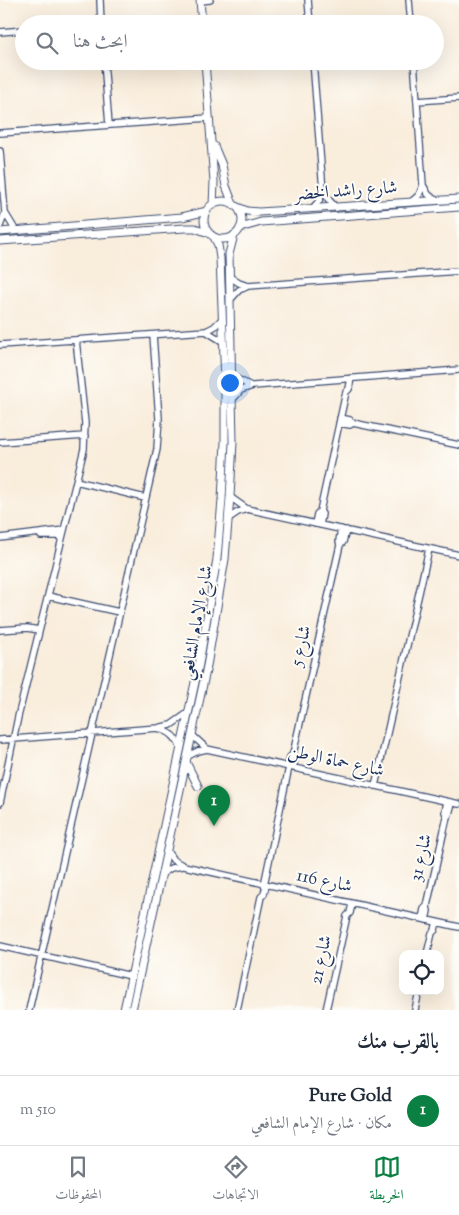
<!DOCTYPE html>
<html lang="ar">
<head>
<meta charset="utf-8">
<style>
  :root { --surface:#fff; --page:#f6f6f7; --text:#1f2937; --muted:#747a83; --line:#e0e1e3; --accent:#0b8043 }
  body { margin:0; font-family:"Sorts Mill Goudy",Amiri,serif; background:var(--page); color:var(--text); direction:rtl }
  .controls { position:absolute; right:15px; bottom:15px; display:grid; overflow:hidden; border-radius:10px; box-shadow:0 5px 20px #0002 }
  .controls button { width:45px; height:45px; display:grid; place-items:center; padding:0; border:0; border-bottom:1px solid var(--line); background:var(--surface); color:var(--text); font:25px sans-serif }
  .you { position:absolute; left:229px; top:382px; width:18px; height:18px; margin:-12px; border:4px solid #fff; border-radius:50%; background:#1a73e8; box-shadow:0 0 0 8px #1a73e833 }
  .badge { display:grid; place-items:center; width:32px; height:32px; border-radius:50%; background:var(--accent); color:#fff; font-size:16px; font-weight:700 }
  .pin { position:absolute; translate:-50% -41px; filter:drop-shadow(0 1px 2px #0008) }
  .pin::after { content:''; position:absolute; top:26px; width:18px; height:15px; background:inherit; clip-path:polygon(0 0,100% 0,50% 100%) }
  .list { margin:0; padding:0; list-style:none }
  h2 { display:flex; justify-content:space-between; align-items:center; height:65px; margin:0; padding:0 20px; font-size:21px }
  h2 small { font-size:16px; font-weight:400; color:var(--muted) }
  .list li { display:grid; grid-template-columns:32px 1fr auto; gap:15px; align-items:center; box-sizing:border-box; height:70px; padding:0 20px; border-top:1px solid var(--line) }
  .list b { display:block; font-size:19px; white-space:nowrap }
  .list p { margin:0; font-size:16px; white-space:nowrap; color:var(--muted) }
  .list em { font-size:16px; font-style:normal; color:var(--muted) }
  .icon { flex:none; width:28px; height:28px; fill:none; stroke:currentColor; stroke-width:2; stroke-linecap:round; stroke-linejoin:round }
  .map { position:relative; flex:none; width:459px; height:1010px; overflow:hidden; direction:ltr }
  .search { position:absolute; background:var(--surface); box-shadow:0 5px 20px #0002; left:15px; right:15px; top:15px; height:55px; display:flex; align-items:center; gap:12px; box-sizing:border-box; padding:0 18px; border-radius:28px; color:var(--muted); font-size:19px }
  .sheet { height:135px; background:var(--surface) }
  nav { display:flex; justify-content:space-around; align-items:center; box-sizing:border-box; height:70px; border-top:1px solid var(--line); background:var(--surface); font-size:14px; color:var(--muted) }
  nav a { display:grid; justify-items:center; gap:2px }
  nav .on { color:var(--accent) }
  .map>svg:first-child { display:block }
  .lines { fill:none; stroke-linecap:round; stroke-linejoin:round }
  .minor-casing { stroke:#3c4c71; stroke-width:8 }
  .tertiary-casing { stroke:#3c4c71; stroke-width:9 }
  .minor { stroke:#fff; stroke-width:5.5 }
  .tertiary { stroke:#fff; stroke-width:7 }
  .labels { text-anchor:middle; dominant-baseline:central; stroke-width:4; stroke-linejoin:round; paint-order:stroke }
  .street-label { font-size:18px; fill:#1b2f5e; stroke:#fdfcf7 }
</style>
</head>
<body>
<div class="map">
<svg width="459" height="1010" viewBox="0 0 459 1010">
  <rect width="100%" height="100%" fill="#fdfcf7"/>
  <filter id="ink" filterUnits="userSpaceOnUse"><feTurbulence type="fractalNoise" baseFrequency=".02" numOctaves="2"/><feDisplacementMap in="SourceGraphic" scale="10" xChannelSelector="R" yChannelSelector="G"/><feConvolveMatrix kernelMatrix="1 2 1 2 8 2 1 2 1" color-interpolation-filters="sRGB"/></filter>
  <filter id="wash" filterUnits="userSpaceOnUse"><feTurbulence type="fractalNoise" baseFrequency=".0096" numOctaves="4" result="noise"/><feDisplacementMap in="SourceGraphic" scale="20" xChannelSelector="R" yChannelSelector="G"/><feGaussianBlur stdDeviation="1.12" result="paint"/><feColorMatrix in="noise" values="0 0 0 0 0 0 0 0 0 0 0 0 0 0 0 0 0 1.4 0 .05"/><feComposite in="paint" operator="in"/></filter>
  <g filter="url(#wash)">
    <rect width="100%" height="100%" fill="#f9eddc"/>
  </g>
  <g filter="url(#ink)">
    <g class="lines">
      <g class="minor-casing">
        <path id="minor" d="M100 0 101 24
          M308 0 310 24
          M409 0 411 24
          M200 1 210 0
          M0 32 24 30
          M104 61 109 125
          M313 61 323 191 329 200 336 208
          M417 101 459 98
          M0 133 209 118
          M0 151 5 213 0 226
          M423 185 428 194 436 201
          M411 202 419 195 423 185 414 61
          M312 209 319 201 323 191
          M5 213 16 231
          M230 277 239 283 248 286
          M231 299 239 290 248 286 459 271
          M206 331 222 341
          M0 345 206 331 214 327 222 319
          M231 376 251 386
          M233 399 241 390 253 386 459 370
          M340 418 350 420 353 423 459 445
          M339 423 350 425 353 423
          M0 442 85 436
          M76 481 145 498
          M230 497 247 509 459 555
          M229 518 238 512 247 509
          M315 524 317 514 320 511 346 392 349 389 351 378
          M320 525 322 514 320 511
          M41 536H62
          M0 538 64 530
          M340 545 339 541 341 529
          M48 596 119 612
          M0 630 27 628 39 630
          M160 729C171 732 177 738 181 749
          M192 735 207 749
          M0 740 158 728 171 725 188 713
          M188 756 198 751 207 749 459 804
          M288 767 290 757 293 754 340 545 343 542 346 530
          M293 768 295 757 293 754
          M375 786 429 549
          M0 803 18 717 84 449 85 423 76 340
          M447 817 445 812 447 802
          M167 851 173 860 184 866 459 927
          M162 874 171 868 182 866
          M264 885 289 767
          M422 919 424 909 427 906 447 817 449 814 452 803
          M426 920 428 911 427 906
          M0 946 131 976
          M427 954 432 933 435 930 437 922
          M29 1010 157 449 159 419 153 335
          M237 1010 261 897 264 894 266 885
          M326 1010 347 916 350 913 352 904
          M415 1010 419 991"/>
      </g>
      <g class="tertiary-casing">
        <path id="tertiary" d="M200 0 202 24
          M205 61 214 182 213 205
          M214 146 222 165 226 186 233 204
          M204 220a19 19 0 1 1 38 0a19 19 0 1 1-38 0Z
          M235 206 247 211 259 212 459 199
          M240 228 261 222 459 207
          M0 232 182 217 207 211
          M0 241 185 228H195L209 233
          M186 762 198 786
          M124 1010 199 664 217 559 222 500 225 442V382L220 258 218 245 214 237
          M132 1010 207 666 225 559 230 497 233 442 229 254 234 235"/>
      </g>
      <use href="#minor" class="minor"/>
      <use href="#tertiary" class="tertiary"/>
    </g>
  </g>
  <g class="labels">
    <g class="street-label">
      <text transform="translate(346 192) rotate(-4)">شارع راشد الخضر</text>
      <text transform="translate(198 623) rotate(-80)">شارع الإمام الشافعي</text>
      <text transform="translate(302 646) rotate(-77)">شارع 5</text>
      <text transform="translate(336 762) rotate(12)">شارع حماة الوطن</text>
      <text transform="translate(422 858) rotate(-77)">شارع 31</text>
      <text transform="translate(324 882) rotate(12)">شارع 116</text>
      <text transform="translate(322 960) rotate(-78)">شارع 21</text>
    </g>
  </g>
</svg>
<div class="controls">
<button><svg class="icon" aria-label="locate" viewBox="0 0 24 24"><circle cx="12" cy="12" r="6"/><path d="M12 2v4M12 18v4M2 12h4M18 12h4"/></svg></button>
</div>
<div class="you"></div>
<div class="pin badge" style="left:214px;top:826px">1</div>
<div class="search"><svg class="icon" aria-label="search" viewBox="0 0 24 24"><circle cx="10" cy="10" r="6"/><path d="M15 15l6 6"/></svg>ابحث هنا</div>
</div>
<section class="sheet">
<h2>بالقرب منك<small></small></h2>
<ul class="list">
<li><span class="badge">1</span><div><b>Pure Gold</b><p>مكان · شارع الإمام الشافعي</p></div><em>510 m</em></li>
</ul>
</section>
<nav>
<a class="on"><svg class="icon" aria-label="map" viewBox="0 0 24 24"><path d="M3 6l6-2 6 2 6-2v14l-6 2-6-2-6 2zM9 4v14M15 6v14"/></svg>الخريطة</a>
<a><svg class="icon" aria-label="directions" viewBox="0 0 24 24"><path d="M12 3l9 9-9 9-9-9zM9 14v-3h6M13 9l2 2-2 2"/></svg>الاتجاهات</a>
<a><svg class="icon" aria-label="saved" viewBox="0 0 24 24"><path d="M7 4h10v16l-5-4-5 4z"/></svg>المحفوظات</a>
</nav>
</body>
</html>
